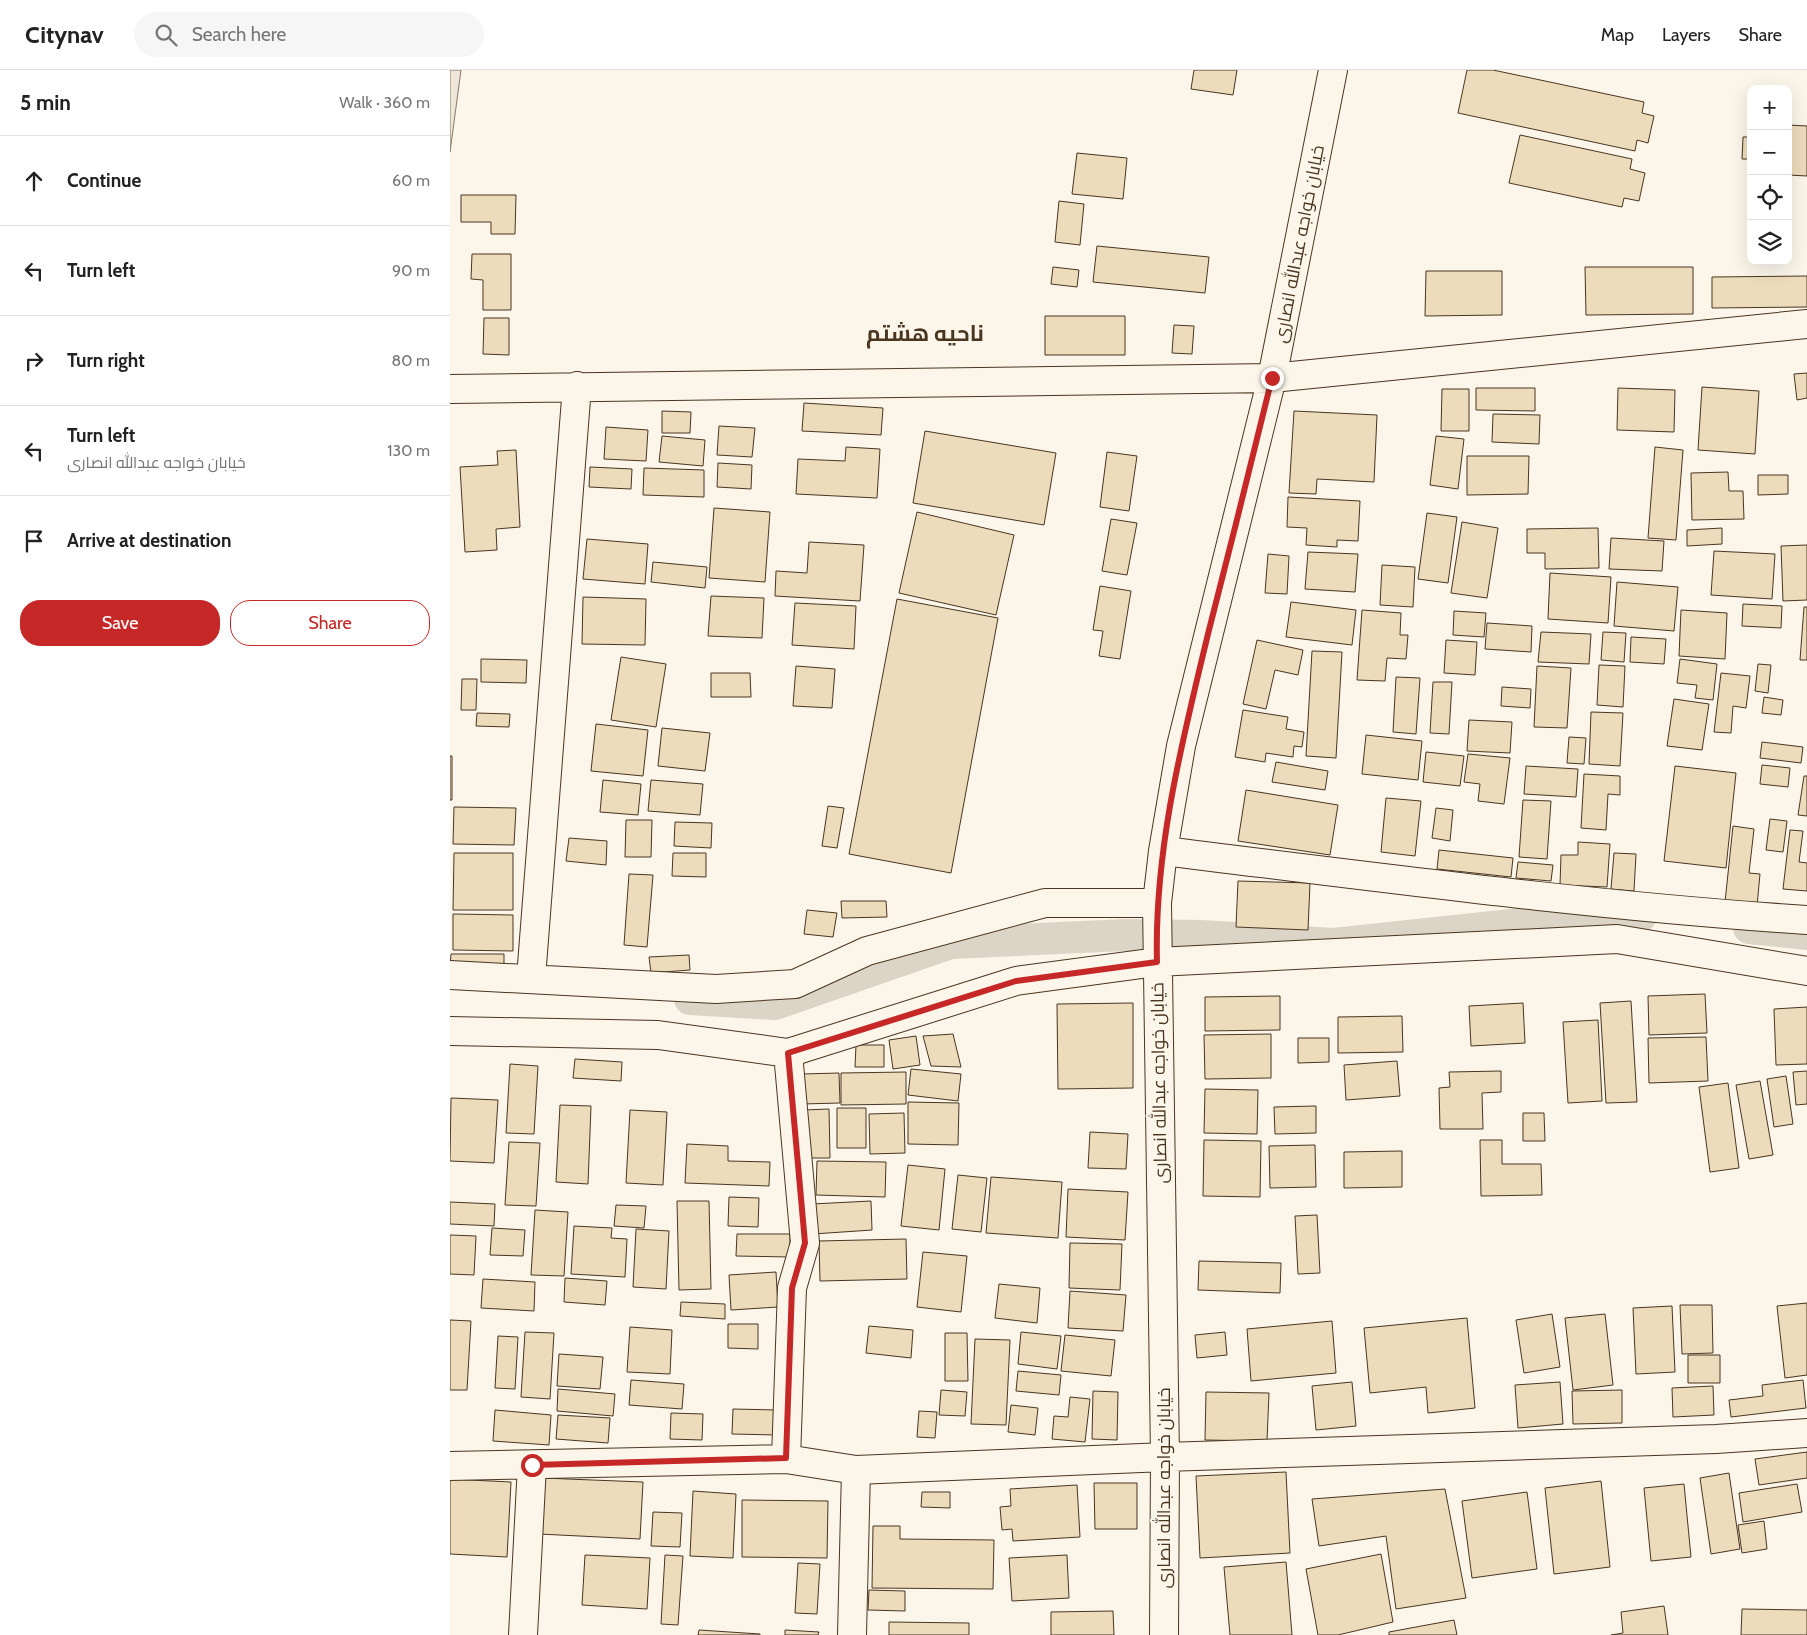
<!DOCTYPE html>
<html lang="en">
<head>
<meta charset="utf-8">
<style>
  :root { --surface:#fff; --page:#f6f6f6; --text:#222; --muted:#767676; --line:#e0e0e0; --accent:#c62828 }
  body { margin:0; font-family:Cabin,Cairo,sans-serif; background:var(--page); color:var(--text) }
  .controls { position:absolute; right:15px; top:15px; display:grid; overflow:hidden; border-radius:10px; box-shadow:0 5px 20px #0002 }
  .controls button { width:45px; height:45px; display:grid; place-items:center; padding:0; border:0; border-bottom:1px solid var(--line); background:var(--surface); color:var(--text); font:25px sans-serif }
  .stop { position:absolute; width:15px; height:15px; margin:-11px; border:4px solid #c62828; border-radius:50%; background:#fff }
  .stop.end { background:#c62828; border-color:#fff; box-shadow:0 1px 5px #0008 }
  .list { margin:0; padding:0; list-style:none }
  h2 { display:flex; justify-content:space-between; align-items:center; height:65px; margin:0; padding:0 20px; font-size:21px }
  h2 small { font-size:16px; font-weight:400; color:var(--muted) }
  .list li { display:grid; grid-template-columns:32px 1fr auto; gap:15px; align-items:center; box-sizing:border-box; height:90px; padding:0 20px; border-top:1px solid var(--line) }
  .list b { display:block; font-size:19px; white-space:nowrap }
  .list p { margin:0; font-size:16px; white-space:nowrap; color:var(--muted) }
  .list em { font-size:16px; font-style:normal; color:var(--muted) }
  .actions { display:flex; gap:10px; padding:15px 20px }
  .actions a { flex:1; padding:11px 0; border:1px solid var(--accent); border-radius:20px; text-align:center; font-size:18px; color:var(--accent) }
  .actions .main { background:var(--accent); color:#fff }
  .icon { flex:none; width:28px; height:28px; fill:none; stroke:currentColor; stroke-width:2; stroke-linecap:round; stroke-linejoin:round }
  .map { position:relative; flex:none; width:1357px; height:1565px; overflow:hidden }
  header { display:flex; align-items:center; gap:30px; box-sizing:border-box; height:70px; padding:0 25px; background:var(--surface); border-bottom:1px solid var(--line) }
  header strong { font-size:24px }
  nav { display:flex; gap:28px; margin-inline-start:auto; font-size:18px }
  .search { width:350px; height:45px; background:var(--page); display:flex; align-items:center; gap:12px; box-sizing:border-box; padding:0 18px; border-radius:28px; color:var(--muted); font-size:19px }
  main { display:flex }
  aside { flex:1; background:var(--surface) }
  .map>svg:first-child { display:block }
  .green { fill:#ede6d9; stroke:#887966 }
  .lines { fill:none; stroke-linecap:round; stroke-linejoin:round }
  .canal { stroke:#dcd4c6; stroke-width:32 }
  .building { fill:#ecdcbc; stroke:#4a3520 }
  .minor-casing { stroke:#4a3520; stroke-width:30 }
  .minor { stroke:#fbf6e9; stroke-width:28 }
  .route { stroke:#c62828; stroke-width:6 }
  .labels { text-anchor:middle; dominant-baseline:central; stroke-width:4; stroke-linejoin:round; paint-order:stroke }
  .street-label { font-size:18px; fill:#4a3520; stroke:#fbf6e9 }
  .district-label { font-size:22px; font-weight:bold; fill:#4a3520; stroke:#fbf6e9 }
</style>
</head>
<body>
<header>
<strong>Citynav</strong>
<div class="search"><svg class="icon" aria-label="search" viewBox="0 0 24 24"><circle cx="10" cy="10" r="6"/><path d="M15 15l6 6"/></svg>Search here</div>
<nav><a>Map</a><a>Layers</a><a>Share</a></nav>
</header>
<main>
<aside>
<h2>5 min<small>Walk · 360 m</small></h2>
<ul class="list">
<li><svg class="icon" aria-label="ahead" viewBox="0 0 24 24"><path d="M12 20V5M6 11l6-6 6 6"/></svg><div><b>Continue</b></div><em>60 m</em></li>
<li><svg class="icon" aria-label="left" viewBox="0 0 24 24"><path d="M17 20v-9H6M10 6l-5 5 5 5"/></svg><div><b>Turn left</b></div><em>90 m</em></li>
<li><svg class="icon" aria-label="right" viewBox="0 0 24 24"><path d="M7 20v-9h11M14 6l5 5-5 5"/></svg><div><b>Turn right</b></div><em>80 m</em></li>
<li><svg class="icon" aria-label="left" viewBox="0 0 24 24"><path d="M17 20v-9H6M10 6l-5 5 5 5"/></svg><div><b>Turn left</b><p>خیابان خواجه عبدالله انصاری</p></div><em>130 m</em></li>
<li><svg class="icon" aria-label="arrive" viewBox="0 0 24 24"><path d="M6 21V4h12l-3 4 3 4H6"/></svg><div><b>Arrive at destination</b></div></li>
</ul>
<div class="actions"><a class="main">Save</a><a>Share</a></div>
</aside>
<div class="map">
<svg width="1357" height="1565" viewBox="0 0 1357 1565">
  <rect width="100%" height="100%" fill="#fbf6e9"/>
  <path class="green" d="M0 0H11L0 82Z"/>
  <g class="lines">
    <path class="canal" d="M1299 858 1357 864
      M240 929 325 934 501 873 676 865 751 866 884 874 1171 843 1191 846"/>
  </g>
  <path class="building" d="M744 0H787L783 25 741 19Z
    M1017 0H1043L1194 32 1192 43 1204 46 1198 73 1187 70 1185 81 1008 43Z
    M1338 55 1357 56V106L1338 105Z
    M1070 65 1182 89 1180 99 1195 103 1189 131 1174 128 1172 137 1059 113Z
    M1293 67H1301V89H1292Z
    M627 83 677 88 673 129 622 124Z
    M11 125H66L65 164H41V152H11Z
    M609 131 634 134 630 175 605 172Z
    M647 176 759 187 755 223 643 212Z
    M22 184H61V240H33V210L21 209Z
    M603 197 629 200 627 217 601 214Z
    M1135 197H1243V244L1136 245Z
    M976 201H1052V245L975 246Z
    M1357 206V237L1262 238V207Z
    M595 246H675V285H595Z
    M34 248H59V285L33 284Z
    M724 255 744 256 742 284 722 283Z
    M1357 303V328L1347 330 1344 304Z
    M1252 317 1309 321 1305 384 1248 380Z
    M1026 318H1085V341L1026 340Z
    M1168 318 1225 320 1224 362 1167 360Z
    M992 319H1019V361H991Z
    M354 333 433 338 431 365 352 361Z
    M212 341 241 342 240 363H212Z
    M844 341 927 345 924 412 867 409 866 424 839 423Z
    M1043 344 1090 345 1089 374 1042 372Z
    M269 356 305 358 302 387 267 385Z
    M156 357 198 360 196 391 154 389Z
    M475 361 606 383 594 455 463 433Z
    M212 366 255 370 253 396 209 392Z
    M986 366 1014 369 1008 419 980 415Z
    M396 377 430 379 427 428 346 424 348 389 395 391Z
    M1205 377 1233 380 1226 470 1198 468Z
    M66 380 70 457 46 459 47 480 15 482 10 397 48 395 47 381Z
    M657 382 687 386 679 441 650 437Z
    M1017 386H1079L1078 424 1017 425Z
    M268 393 302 395 301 419 267 417Z
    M140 397 182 399 181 419 139 417Z
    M194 398 254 400V427L193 425Z
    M1278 402 1279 421H1293L1294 449 1242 450 1241 403Z
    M1308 405H1338V424L1308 425Z
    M838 427 910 431 908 471 887 470V477L856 475 857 458 837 457Z
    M264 438 320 442 315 512 259 508Z
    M467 442 564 465 546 545 449 523Z
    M977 443 1007 447 998 513 968 509Z
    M661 449 687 453 677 505 652 501Z
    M1012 452 1048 458 1037 528 1001 523Z
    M1148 458 1149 498 1095 499V483H1077V459Z
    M1272 458V474L1237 476V460Z
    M1161 468 1214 471 1212 501 1159 499Z
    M137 469 198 474 195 514 133 509Z
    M359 472 414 475 410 531 325 526 326 501 357 503Z
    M1357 475V530L1333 531 1331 476Z
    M1264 481 1325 484 1322 529 1261 525Z
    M858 482 908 484 905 522 855 519Z
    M818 484 839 486 837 524 815 523Z
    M203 492 257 497 255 518 201 512Z
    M932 495 965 497 963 537 930 535Z
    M1100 503 1161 507 1158 553 1098 549Z
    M1167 512 1228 517 1224 561 1164 556Z
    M650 516 681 521 670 589 649 586 653 561 643 560Z
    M261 526 314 528 312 568 258 566Z
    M133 527 196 529 195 575 132 574Z
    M447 529 548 548 501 803 399 784Z
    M841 532 906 540 902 575 836 567Z
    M345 533 406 536 404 579 342 575Z
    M1293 534 1332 536 1331 558 1292 556Z
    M1354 537H1357V590H1350Z
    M912 540 951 543 950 565H958L956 589 937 588 935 611 907 610Z
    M1231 540 1277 543 1275 589 1229 586Z
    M1004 541 1036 543 1034 567 1003 565Z
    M1037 553 1082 556 1081 582 1035 579Z
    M1091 562 1141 564 1139 594 1088 592Z
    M1153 562 1176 563 1174 592 1151 590Z
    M1181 567 1216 569 1214 594 1180 592Z
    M807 570 853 580 848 605 825 600 816 639 793 634Z
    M996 570 1027 572 1025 605 994 603Z
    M862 581 892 582 886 688 856 686Z
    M171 587 216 594 206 657 161 650Z
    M31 589 77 590 76 613 31 612Z
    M1230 589 1267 594 1263 630 1245 628 1247 615 1227 613Z
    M1308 594 1321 595 1318 623 1305 621Z
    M1149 595 1175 596 1173 637 1147 635Z
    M346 596 385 599 382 638 343 636Z
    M1087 596 1121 598 1117 658 1084 657Z
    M261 603H300L301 627H261Z
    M1271 603 1300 606 1296 638 1283 636 1281 663 1264 662Z
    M946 607 970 608 966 664 943 662Z
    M12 609H27L26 640H11Z
    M983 612H1002L999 664 980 663Z
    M1052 617 1081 619 1080 638 1051 636Z
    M1314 627 1333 630 1331 645 1312 643Z
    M1224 629 1259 634 1252 680 1217 676Z
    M793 640 838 647 836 659 854 662 852 677 844 676 843 687 816 683 815 692 785 687Z
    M1141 642 1173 643 1170 696 1139 694Z
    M27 643 60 644 59 657 26 656Z
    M1019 650 1062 652 1060 683 1017 681Z
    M146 654 198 660 193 706 141 701Z
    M212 658 260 663 255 701 208 696Z
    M916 665 972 671 968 710 912 704Z
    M1119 667 1136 668 1134 694 1117 693Z
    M1312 672 1353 677 1351 693 1310 688Z
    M976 682 1014 686 1010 716 973 712Z
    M1018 684 1060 688 1054 734 1028 731 1030 714 1014 712Z
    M0 686H2V730H0Z
    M826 692 878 701 875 720 822 712Z
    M1312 695 1340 698 1338 717 1310 714Z
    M1076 696 1128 699 1126 727 1074 724Z
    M1225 696 1286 703 1276 798 1214 791Z
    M1134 704 1170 706V725L1158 724 1156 760 1131 758Z
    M1354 706H1357V746L1348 745Z
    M153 710 191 714 188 745 150 742Z
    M201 710 253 714 250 745 198 741Z
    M796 720 888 735 880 785 788 771Z
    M936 728 971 731 965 786 931 782Z
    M1073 730 1101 731 1097 789 1069 787Z
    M378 736 394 738 387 778 372 776Z
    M4 737 66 738 64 775 3 774Z
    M986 738 1003 740 1000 771 982 768Z
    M1320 749 1337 751 1333 782 1316 780Z
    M176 750H202L201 787H175Z
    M225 752 262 753 261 778 224 776Z
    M1283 756 1304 759 1299 803 1310 804 1307 836 1275 832Z
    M1340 760 1353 761 1349 792 1357 793V821L1333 819Z
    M119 768 157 771 156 795 116 791Z
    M1128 772 1160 774 1157 817 1110 815 1111 785H1128Z
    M989 780 1063 788 1061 807 987 799Z
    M4 783H63V840H3Z
    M223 783H256V807L222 806Z
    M1164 783 1186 784 1184 821 1161 819Z
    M1068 792 1103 795 1101 811 1066 808Z
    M179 804 203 805 197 877 174 875Z
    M788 811 860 813 858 860 786 857Z
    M391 831H436L437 847 392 848Z
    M357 840 387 843 383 867 354 864Z
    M3 844 63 845V881L3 880Z
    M1 884H54V897L0 896Z
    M239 885 240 900 201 903 199 887Z
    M1255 924 1257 963 1199 965 1198 926Z
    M830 926V960L755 961V927Z
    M1181 931 1187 1032 1156 1033 1150 933Z
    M683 933V1018L608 1019 607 934Z
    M1073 933 1075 973 1021 976 1019 936Z
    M1357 937V994L1326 995 1324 939Z
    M952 946 953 982 888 983V947Z
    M1148 950 1152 1031 1118 1033 1113 952Z
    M503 964 511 997 481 996 473 966Z
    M821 964V1008L755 1009 754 965Z
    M466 966 470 995 443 999 439 970Z
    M1256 967 1258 1011 1199 1013 1198 968Z
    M848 968H879V992L848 993Z
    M406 975H434V997H405Z
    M125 989 172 992 171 1011 123 1008Z
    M947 991 950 1026 896 1030 894 995Z
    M60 994 88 996 84 1064 56 1063Z
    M461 999 511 1004 508 1031 458 1025Z
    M1051 1001V1022L1032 1023 1033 1059H990L989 1018 1000 1017 999 1002Z
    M1357 1001V1034L1346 1035 1343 1002Z
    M456 1002V1034L391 1035V1003Z
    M389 1003 390 1033 352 1034V1004Z
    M1336 1006 1343 1054 1324 1057 1317 1009Z
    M1310 1011 1323 1085 1299 1089 1286 1015Z
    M1278 1013 1289 1098 1260 1102 1249 1017Z
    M755 1019 808 1020 807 1064 754 1063Z
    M1 1028 48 1030 44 1093 0 1091Z
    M458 1032 509 1033 508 1075 458 1074Z
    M110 1035 141 1036 138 1114 106 1112Z
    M866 1036V1063L825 1064 824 1037Z
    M387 1038H416V1078H387Z
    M379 1039 380 1088H354L353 1040Z
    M180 1040 217 1042 213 1115 176 1113Z
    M454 1043 455 1083 420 1084 419 1044Z
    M1073 1043H1094L1095 1071H1073Z
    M640 1062 678 1064 676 1099 638 1098Z
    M754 1070 811 1071 810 1127 753 1126Z
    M1030 1070H1052V1094H1091L1092 1125 1031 1126Z
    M59 1072 90 1073 86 1136 55 1135Z
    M237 1074 278 1076V1091L320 1092 319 1116 235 1113Z
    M865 1075 866 1117 820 1118 819 1076Z
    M952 1081V1117L894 1118V1082Z
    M367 1091 436 1092 435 1127 366 1125Z
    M458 1095 495 1099 489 1160 451 1156Z
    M508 1105 537 1108 531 1162 502 1159Z
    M541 1107 612 1112 608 1168 536 1163Z
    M618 1119 678 1122 675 1170 616 1167Z
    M279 1127 309 1128 308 1157 278 1156Z
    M227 1131H259L261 1219 229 1220Z
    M421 1131 422 1160 363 1164 362 1134Z
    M0 1132 45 1134 44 1156 0 1154Z
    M166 1135 196 1136 194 1158 164 1156Z
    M85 1140 118 1142 114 1206 81 1205Z
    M867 1145 870 1203 848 1204 845 1146Z
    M124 1156 162 1158 161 1168 177 1169 175 1207 121 1204Z
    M42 1158 75 1160 73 1186 40 1185Z
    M186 1159 219 1161 216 1219 183 1217Z
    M287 1164H340V1187L286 1186Z
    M0 1165 26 1166 24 1205 0 1204Z
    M456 1169 457 1209 370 1211 369 1171Z
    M620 1173 672 1174 670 1220 619 1218Z
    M473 1182 517 1186 511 1242 467 1237Z
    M749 1191 831 1193 830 1223 748 1220Z
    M326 1202 328 1237 281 1240 279 1205Z
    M115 1208 157 1211 155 1235 114 1232Z
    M33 1209 85 1212 84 1241 31 1238Z
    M549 1214 590 1218 587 1253 545 1248Z
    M620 1221 676 1225 673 1261 618 1258Z
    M231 1232 275 1234V1249L230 1246Z
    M1357 1233V1305L1335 1308 1327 1236Z
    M1230 1235H1262L1263 1283 1232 1284Z
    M1222 1236 1225 1302 1186 1304 1183 1238Z
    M1102 1244 1110 1297 1074 1303 1066 1250Z
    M1155 1244 1163 1315 1123 1320 1115 1248Z
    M1017 1248 1025 1338 978 1343 976 1317 920 1323 914 1258Z
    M0 1250 21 1251 17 1320H0Z
    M882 1251 886 1303 801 1311 797 1259Z
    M278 1254H308V1279L278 1278Z
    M419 1256 463 1260 461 1288 416 1283Z
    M180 1257 222 1260 220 1304 177 1302Z
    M75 1262 104 1263 100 1329 71 1327Z
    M571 1262 611 1266 607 1299 568 1294Z
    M775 1262 777 1285 747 1288 745 1265Z
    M495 1263H517L518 1311H495Z
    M615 1265 665 1270 661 1306 611 1301Z
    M48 1266 68 1267 65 1319 45 1318Z
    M525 1269 560 1270 556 1355 521 1354Z
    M109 1284 153 1287 150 1319 107 1316Z
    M1238 1285H1270V1313H1238Z
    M568 1301 611 1305 609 1325 566 1321Z
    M181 1310 234 1314 232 1339 179 1335Z
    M1353 1310 1356 1338 1281 1347 1279 1330 1313 1326 1312 1315Z
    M902 1312 906 1356 866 1360 862 1316Z
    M1110 1312 1113 1354 1068 1358 1065 1315Z
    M1263 1316 1264 1345 1223 1347 1222 1318Z
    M108 1319 165 1324 163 1346 107 1341Z
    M491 1320 517 1322 515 1346 489 1345Z
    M1172 1320V1353L1123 1354 1122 1321Z
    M643 1321 668 1322 667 1370 642 1369Z
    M756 1322 819 1323 817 1371 755 1370Z
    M620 1327 640 1329 635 1372 602 1369 604 1346 618 1347Z
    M561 1335 588 1338 585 1365 558 1362Z
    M283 1339 327 1340V1365L282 1364Z
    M45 1340 101 1345 99 1375 43 1371Z
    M469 1341 487 1342 485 1368 467 1367Z
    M221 1343 253 1344 252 1370 220 1369Z
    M108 1345 160 1348 158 1373 106 1369Z
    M1357 1382V1408L1309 1415 1305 1389Z
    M836 1402 840 1483 750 1488 746 1406Z
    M1279 1403 1290 1479 1261 1484 1250 1408Z
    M92 1408 193 1412 190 1469 89 1464Z
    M0 1409 61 1412 57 1487 0 1484Z
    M1151 1411 1160 1497 1104 1504 1095 1418Z
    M644 1413H687V1459H645Z
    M1234 1414 1241 1487 1201 1491 1194 1418Z
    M1347 1414 1352 1442 1293 1452 1289 1423Z
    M627 1415 630 1467 563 1471 562 1459 552 1460 550 1437 561 1436 560 1419Z
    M995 1419 1016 1528 946 1539 936 1466 869 1476 862 1429Z
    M243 1421 286 1424 283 1488 240 1486Z
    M472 1422H500V1438L471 1437Z
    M1077 1422 1087 1499 1022 1508 1012 1431Z
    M292 1430 378 1431 377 1488 292 1487Z
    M203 1442 232 1443 230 1477 201 1476Z
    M1314 1451 1317 1479 1292 1483 1288 1455Z
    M423 1456H450V1469L544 1470 543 1519 422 1518Z
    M931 1484 943 1552 888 1565H868L856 1499Z
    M135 1485 200 1488 197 1539 132 1535Z
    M215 1485 233 1486 228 1555 211 1554Z
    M617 1485 619 1528 562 1531 559 1488Z
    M836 1492 842 1565H780L774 1497Z
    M348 1493 370 1494 367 1544 345 1543Z
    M419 1520 455 1521V1541L418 1540Z
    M1214 1536 1218 1565H1161L1173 1563 1171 1542Z
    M1292 1539 1357 1540V1565H1291Z
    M663 1541 664 1565H601V1542Z
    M1004 1550 1007 1565H939V1562Z
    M439 1552 519 1553V1565H439Z
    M249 1560 310 1564V1565H248Z
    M335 1560 369 1562 368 1565H335Z"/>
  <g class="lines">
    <g class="minor-casing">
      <path id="minor" d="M0 319 822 308 1357 254
        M713 781C927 807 1142 836 1357 850
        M0 905 266 919 345 914 417 881 595 833H707
        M81 908 127 316
        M0 961 208 965 338 983 566 911 707 892 1167 869 1357 901
        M336 1389 342 1218 355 1173 338 983
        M0 1396 336 1389 406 1400 715 1387 1266 1369 1357 1363
        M73 1565 82 1395
        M402 1565 406 1400
        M714 1565 715 1387 707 833 713 781 731 676 822 308 883 0"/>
    </g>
    <use href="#minor" class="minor"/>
  </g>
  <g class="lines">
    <path class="route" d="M82 1395 336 1388 342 1218 355 1173 338 983 566 911 707 892C704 781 732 672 758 564 780 479 801 393 822 308"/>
  </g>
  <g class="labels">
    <g class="street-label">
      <text transform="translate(849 174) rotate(-79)">خیابان خواجه عبدالله انصاری</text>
      <text transform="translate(709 1013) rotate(-91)">خیابان خواجه عبدالله انصاری</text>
      <text transform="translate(714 1418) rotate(-90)">خیابان خواجه عبدالله انصاری</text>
    </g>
    <g class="district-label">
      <text x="475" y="263">ناحیه هشتم</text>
    </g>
  </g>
</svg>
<div class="controls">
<button>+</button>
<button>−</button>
<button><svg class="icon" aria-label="locate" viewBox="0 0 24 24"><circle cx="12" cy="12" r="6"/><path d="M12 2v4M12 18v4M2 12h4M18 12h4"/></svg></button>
<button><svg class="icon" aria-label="layers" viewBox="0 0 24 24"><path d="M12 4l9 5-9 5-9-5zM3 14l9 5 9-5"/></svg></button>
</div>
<div class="stop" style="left:82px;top:1395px"></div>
<div class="stop end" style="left:822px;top:308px"></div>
</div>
</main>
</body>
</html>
